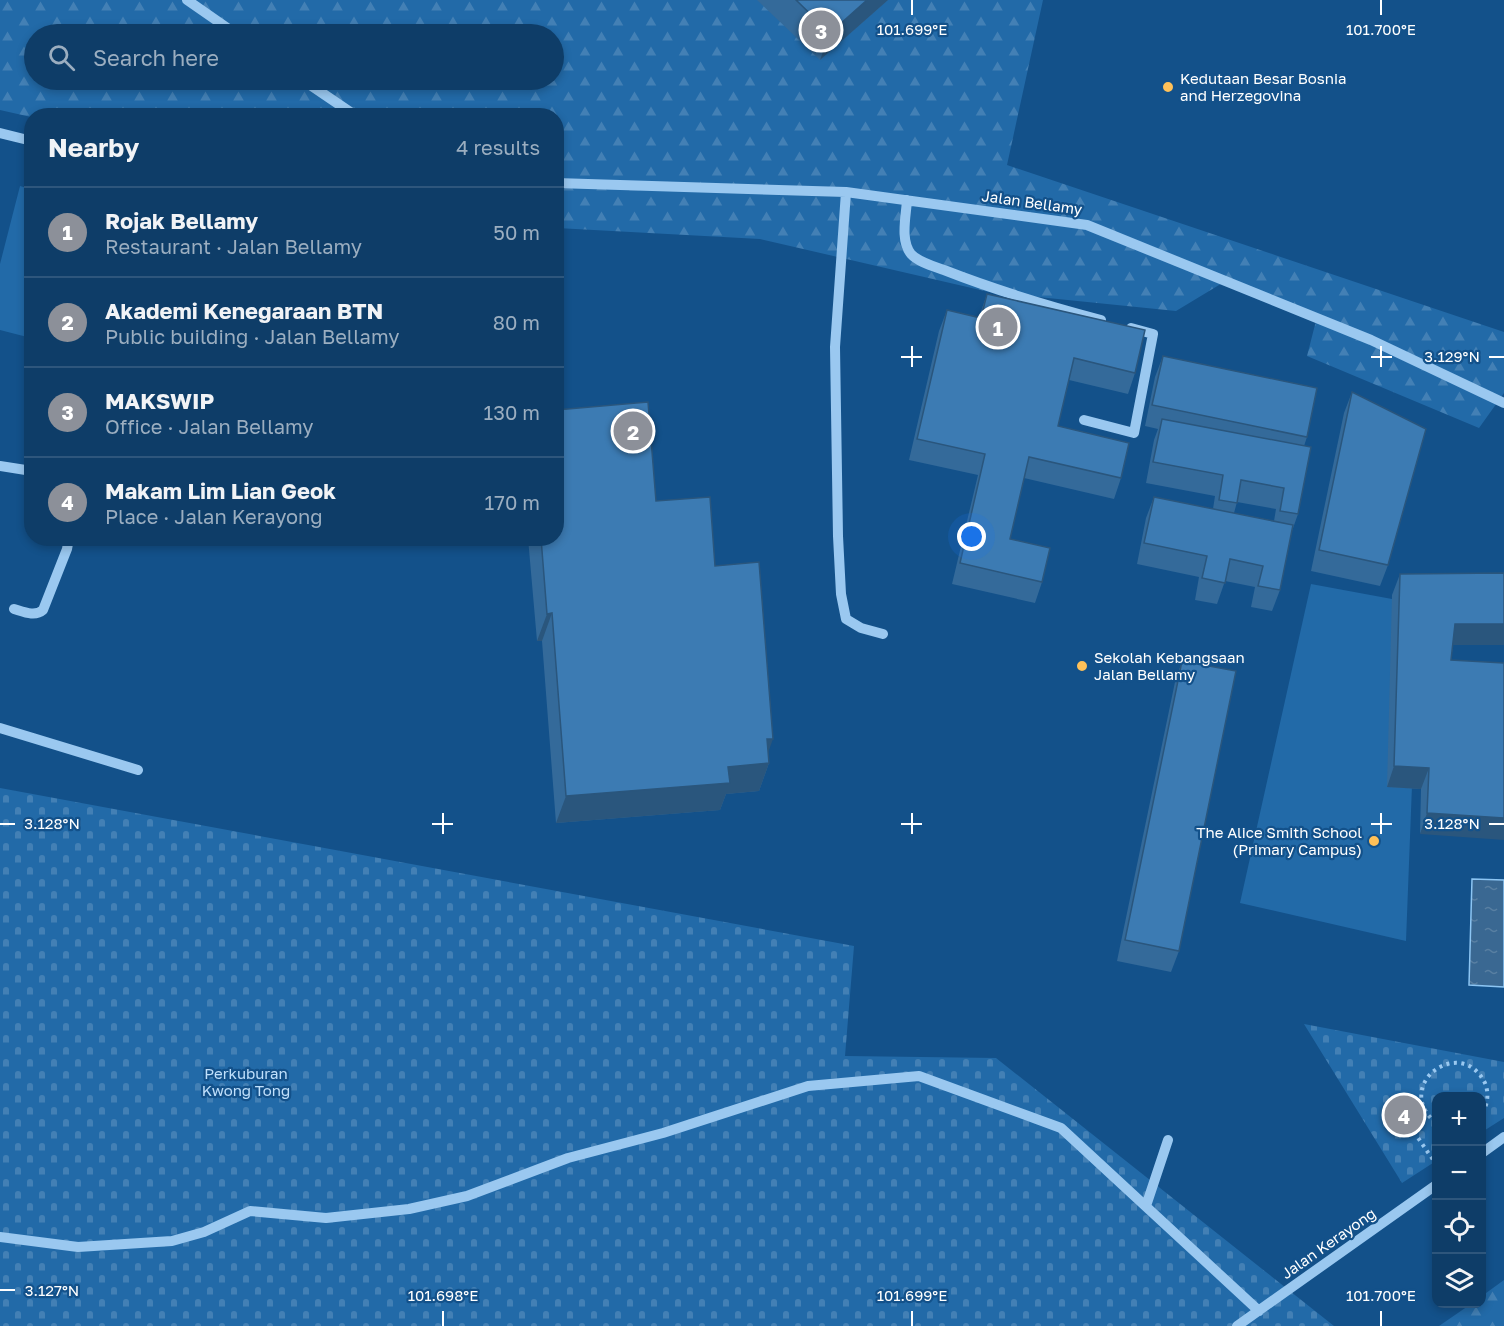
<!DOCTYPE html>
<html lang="en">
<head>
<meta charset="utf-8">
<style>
  :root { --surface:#0e3d68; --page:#17446e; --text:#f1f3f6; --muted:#9baec0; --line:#2e567c; --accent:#8c9099 }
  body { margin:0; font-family:"Golos Text",sans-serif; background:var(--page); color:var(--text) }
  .controls { position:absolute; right:18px; bottom:18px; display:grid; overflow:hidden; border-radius:12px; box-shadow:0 3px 9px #0003 }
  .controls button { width:54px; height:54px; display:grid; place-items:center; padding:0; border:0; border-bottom:2px solid var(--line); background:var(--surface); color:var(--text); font:30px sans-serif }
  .you { position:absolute; left:972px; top:537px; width:21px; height:21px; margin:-15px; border:4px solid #fff; border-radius:50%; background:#1a73e8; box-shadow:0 0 0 9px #1a73e833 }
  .badge { display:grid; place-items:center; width:39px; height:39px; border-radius:50%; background:var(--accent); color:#fff; font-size:20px; font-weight:700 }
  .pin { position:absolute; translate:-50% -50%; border:3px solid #fff; box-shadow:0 2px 6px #0006 }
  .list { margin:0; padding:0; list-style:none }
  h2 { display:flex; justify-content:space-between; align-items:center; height:78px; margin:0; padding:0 24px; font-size:26px }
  h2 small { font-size:20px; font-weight:400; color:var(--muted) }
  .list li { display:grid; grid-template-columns:39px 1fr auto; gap:18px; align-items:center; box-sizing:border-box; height:90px; padding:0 24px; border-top:2px solid var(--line) }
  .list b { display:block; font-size:22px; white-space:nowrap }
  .list p { margin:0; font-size:20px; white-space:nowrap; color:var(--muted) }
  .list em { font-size:20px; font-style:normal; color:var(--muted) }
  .icon { flex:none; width:33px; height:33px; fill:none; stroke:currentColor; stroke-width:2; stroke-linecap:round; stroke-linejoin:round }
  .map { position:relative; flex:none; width:1504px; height:1326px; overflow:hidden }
  .search { position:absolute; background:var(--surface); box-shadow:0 3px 9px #0003; left:24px; top:24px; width:540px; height:66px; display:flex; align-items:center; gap:15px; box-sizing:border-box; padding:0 21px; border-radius:33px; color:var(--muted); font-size:22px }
  .panel { position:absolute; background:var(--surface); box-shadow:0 3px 9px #0003; left:24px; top:108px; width:540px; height:438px; border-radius:24px }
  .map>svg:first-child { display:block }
  .grass { fill:#226aa8 }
  .forest { fill:url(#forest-firs); fill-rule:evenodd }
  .cemetery { fill:url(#cemetery-stones) }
  .water { fill:url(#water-ripples); stroke:#8cc5f3; stroke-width:1.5 }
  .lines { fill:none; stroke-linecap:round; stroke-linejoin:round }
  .path { stroke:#9ac8f0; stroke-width:4; stroke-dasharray:3 4.5; stroke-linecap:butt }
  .minor { stroke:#9ac8f0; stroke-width:10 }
  .wall { fill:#346a9a; fill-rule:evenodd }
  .shaded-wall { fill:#2a567d }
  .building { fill:#3c7bb3; stroke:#2a567d; stroke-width:1.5 }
  .ticks { fill:none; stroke:#fff; stroke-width:2 }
  .poi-dot { fill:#ffc159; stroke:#13518a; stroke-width:2 }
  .labels { text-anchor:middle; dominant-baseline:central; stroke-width:4.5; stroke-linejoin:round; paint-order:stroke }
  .poi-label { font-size:15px; fill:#fff; stroke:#13518a; text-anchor:start }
  .street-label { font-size:15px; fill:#fff; stroke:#13518a }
  .park-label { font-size:15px; fill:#c0e0fc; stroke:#13518a }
  .ticks-label { font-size:15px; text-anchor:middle; fill:#fff; stroke:#13518a; stroke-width:4.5; stroke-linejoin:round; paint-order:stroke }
</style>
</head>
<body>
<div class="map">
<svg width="1504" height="1326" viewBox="0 0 1504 1326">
  <defs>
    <pattern id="forest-firs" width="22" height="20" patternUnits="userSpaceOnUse" patternTransform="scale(1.5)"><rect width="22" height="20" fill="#226aa8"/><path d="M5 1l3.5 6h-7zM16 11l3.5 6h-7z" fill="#4380b5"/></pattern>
    <pattern id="cemetery-stones" width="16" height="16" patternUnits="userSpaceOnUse" patternTransform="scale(1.5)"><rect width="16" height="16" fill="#226aa8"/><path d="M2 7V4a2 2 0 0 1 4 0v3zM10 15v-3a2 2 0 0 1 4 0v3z" fill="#4380b5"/></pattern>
    <pattern id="water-ripples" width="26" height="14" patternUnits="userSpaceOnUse" patternTransform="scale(1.5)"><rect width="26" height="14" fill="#3a6892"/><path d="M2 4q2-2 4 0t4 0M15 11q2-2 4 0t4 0" fill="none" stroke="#587fa2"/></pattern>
  </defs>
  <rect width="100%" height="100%" fill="#13518a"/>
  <path class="grass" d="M20 186 31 189V338L0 330V264Z
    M1311 584 1419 604 1406 941 1240 903Z"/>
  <path class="forest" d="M0 0H1043L1007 165 1504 332V393L1479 428 1307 356 1317 317 1229 279 1176 311 989 292 760 239 557 228 556 116H32L31 117 0 110ZM34 34H554V80H34Z
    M1504 1280V1326H1439L1471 1304H1482V1296Z"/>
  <path class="cemetery" d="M0 788 854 946 845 1056 996 1058 1334 1326H0Z
    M1304 1024 1504 1062V1118L1482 1132V1096H1436V1161L1402 1183Z"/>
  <path class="water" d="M1472 879 1504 880V987L1469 985Z"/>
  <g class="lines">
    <path class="path" d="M1436 1123C1391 1085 1461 1034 1485 1083 1489 1093 1488 1104 1482 1114
      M1414 1132 1436 1164"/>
    <path class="minor" d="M187 0 236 34
      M303 80 356 116
      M0 133 32 141
      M556 183 846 192 1087 225 1371 340 1504 403
      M846 192 835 347 838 536 841 594 846 619 861 628 883 634
      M907 200C906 217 900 240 911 254 918 262 933 266 944 270 995 290 1048 306 1101 320
      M1084 420 1134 433 1153 334 1131 328
      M0 466 32 471
      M14 609C24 612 35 617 43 610L67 549 69 538
      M0 728 138 770
      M1482 1153 1504 1137
      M1146 1206 1168 1140
      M0 1237 78 1247 172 1241 204 1232 250 1211 326 1218 409 1209 467 1196 568 1158 663 1133 808 1086 919 1076 1061 1128 1259 1311
      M1237 1326 1436 1185"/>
  </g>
  <path class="wall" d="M757 0H888L820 60Z
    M987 294 1135 373 1128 394 1069 380 1058 426 1121 478 1114 499 1024 478 1010 539 1042 582 1035 603 952 584 978 475 909 460 939 331 947 310 979 317Z
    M1163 356 1307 437 1304 446 1298 514 1292 531 1280 590 1272 611 1251 607 1255 587 1225 581 1217 604 1195 600 1199 577 1137 564 1146 518 1154 497 1213 509 1215 496 1146 483 1154 440 1158 429 1145 426 1155 377ZM1237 502 1276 509 1274 521 1234 513Z
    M1352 392 1388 565 1380 586 1311 571 1344 413Z
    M656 501 715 566 768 753 769 763 759 791 726 794 720 810 556 823 542 641H537L528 538H556Z
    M1400 574 1504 645H1453L1451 660 1504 663 1420 834 1421 789 1387 787 1392 595Z
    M1182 661 1179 951 1171 972 1117 961 1175 682Z"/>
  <path class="shaded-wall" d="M867 0H888L820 60 830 33Z
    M552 613 542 641H537L547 614Z
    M1455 624H1504V645H1448Z
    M767 739H773L764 764 769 763 759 791 726 794 720 810 556 823 566 796 728 767Z
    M1394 766 1429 768 1421 789 1387 787Z
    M1427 813 1504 818V840L1420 834Z"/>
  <path class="building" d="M796 0H867L830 33Z
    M987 294 1145 330 1135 373 1074 358 1058 426 1129 443 1121 478 1029 457 1010 539 1050 548 1042 582 960 563 985 454 917 439 947 310 981 318Z
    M1163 356 1317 388 1307 437 1152 405Z
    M1352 392 1426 429 1388 565 1319 550Z
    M648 402 656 501 710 497 715 566 759 562 773 739H767L769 763 728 767 730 783 566 796 552 613 547 614 541 538H556V410Z
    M1162 419 1311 447 1298 514 1280 511 1284 488 1241 480 1237 503 1219 500 1223 475 1153 462Z
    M1154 497 1293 525 1280 590 1258 586 1263 566 1230 559 1225 583 1202 578 1207 556 1144 543Z
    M1504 573V624H1455L1451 660 1504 663V818L1427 813 1429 768 1394 766 1400 574Z
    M1182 661 1236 671 1179 951 1125 940Z"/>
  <path class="ticks" d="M912 0V15M1381 0V15M912 346V367M1381 346V367M901 357H922M1371 357H1392M1489 357H1504M443 813V834M912 813V834M1381 813V834M0 824H15M432 824H453M901 824H922M1371 824H1392M1489 824H1504M0 1290H15M443 1311V1326M912 1311V1326M1381 1311V1326"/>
  <g class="poi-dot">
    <circle cx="1168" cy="87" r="6"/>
    <circle cx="1082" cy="666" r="6"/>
    <circle cx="1374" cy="841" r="6"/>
  </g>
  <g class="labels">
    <g class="poi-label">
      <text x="1180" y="78">Kedutaan Besar Bosnia<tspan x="1180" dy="17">and Herzegovina</tspan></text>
      <text x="1094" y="657">Sekolah Kebangsaan<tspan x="1094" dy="17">Jalan Bellamy</tspan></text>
      <text x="1362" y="832" text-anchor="end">The Alice Smith School<tspan x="1362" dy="17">(Primary Campus)</tspan></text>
    </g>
    <g class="street-label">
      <text transform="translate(1032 202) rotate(8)">Jalan Bellamy</text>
      <text transform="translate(1328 1243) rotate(-35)">Jalan Kerayong</text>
    </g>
    <g class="park-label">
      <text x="246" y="1073">Perkuburan<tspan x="246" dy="17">Kwong Tong</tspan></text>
    </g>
  </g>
  <g class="ticks-label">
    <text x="912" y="35">101.699°E</text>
    <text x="1381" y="35">101.700°E</text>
    <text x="1452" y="362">3.129°N</text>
    <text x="52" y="829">3.128°N</text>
    <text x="1452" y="829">3.128°N</text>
    <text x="52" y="1296">3.127°N</text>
    <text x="443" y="1301">101.698°E</text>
    <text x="912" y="1301">101.699°E</text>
    <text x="1381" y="1301">101.700°E</text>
  </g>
</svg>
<div class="controls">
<button>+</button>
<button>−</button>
<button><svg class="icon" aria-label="locate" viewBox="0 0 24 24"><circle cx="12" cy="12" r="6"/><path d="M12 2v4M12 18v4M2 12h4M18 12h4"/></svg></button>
<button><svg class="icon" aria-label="layers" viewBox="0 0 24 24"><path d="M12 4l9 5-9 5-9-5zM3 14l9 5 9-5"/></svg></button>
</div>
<div class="you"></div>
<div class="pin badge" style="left:998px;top:327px">1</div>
<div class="pin badge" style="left:633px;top:431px">2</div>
<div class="pin badge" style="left:821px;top:30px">3</div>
<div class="pin badge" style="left:1404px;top:1115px">4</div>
<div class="search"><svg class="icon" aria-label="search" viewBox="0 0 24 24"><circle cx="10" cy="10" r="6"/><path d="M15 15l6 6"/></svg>Search here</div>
<section class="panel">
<h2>Nearby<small>4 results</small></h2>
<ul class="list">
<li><span class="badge">1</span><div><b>Rojak Bellamy</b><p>Restaurant · Jalan Bellamy</p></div><em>50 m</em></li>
<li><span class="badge">2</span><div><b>Akademi Kenegaraan BTN</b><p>Public building · Jalan Bellamy</p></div><em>80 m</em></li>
<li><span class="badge">3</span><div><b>MAKSWIP</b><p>Office · Jalan Bellamy</p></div><em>130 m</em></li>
<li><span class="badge">4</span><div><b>Makam Lim Lian Geok</b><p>Place · Jalan Kerayong</p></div><em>170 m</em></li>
</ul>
</section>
</div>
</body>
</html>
